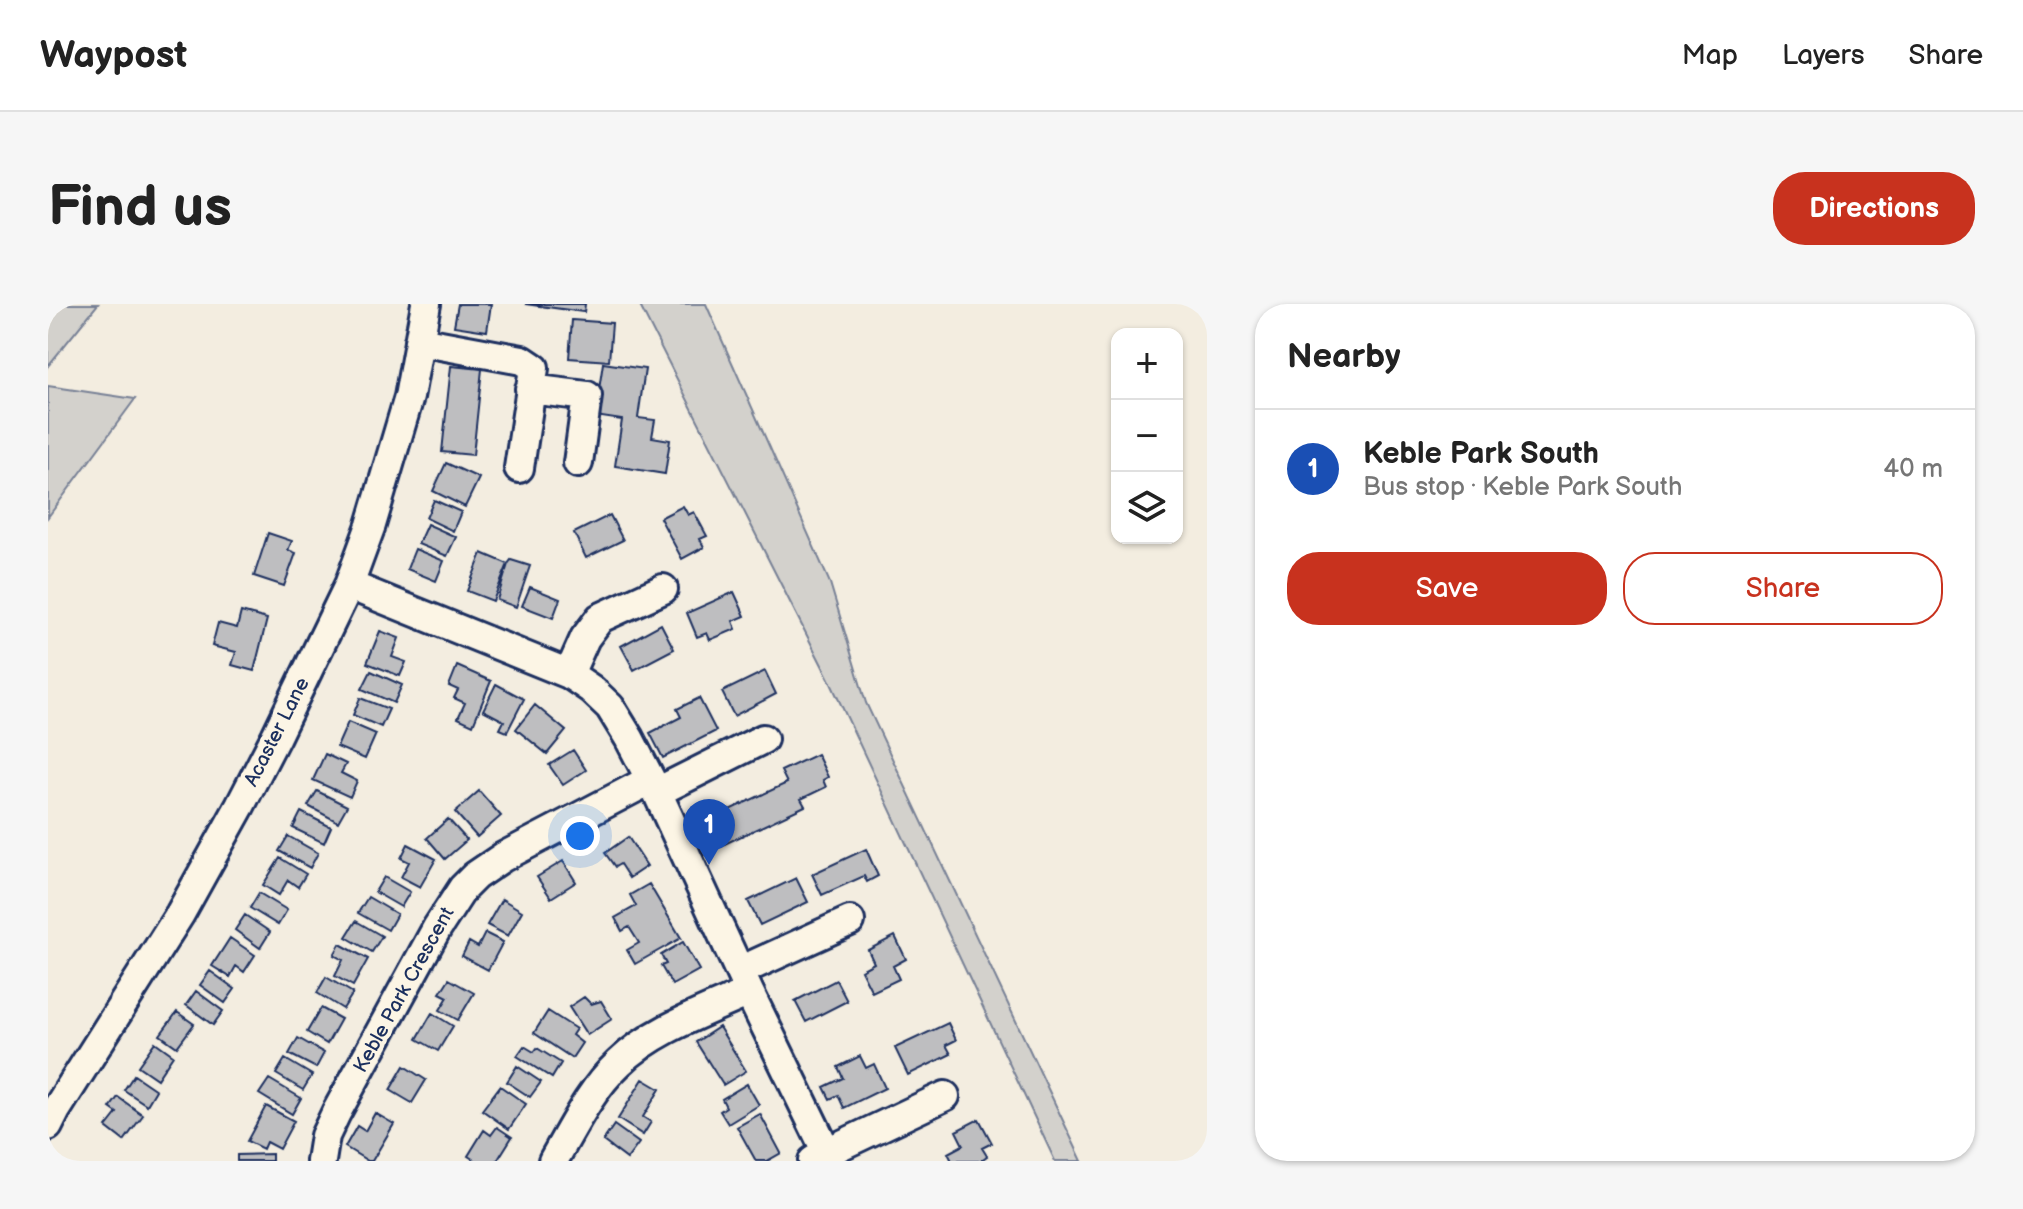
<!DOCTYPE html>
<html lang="en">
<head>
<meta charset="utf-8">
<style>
  :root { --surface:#fff; --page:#f6f6f6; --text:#222; --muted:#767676; --line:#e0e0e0; --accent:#c8321e }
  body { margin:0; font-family:"Balsamiq Sans",sans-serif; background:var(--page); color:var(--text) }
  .controls { position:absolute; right:24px; top:24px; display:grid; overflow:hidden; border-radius:16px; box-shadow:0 2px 6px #0004 }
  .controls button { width:72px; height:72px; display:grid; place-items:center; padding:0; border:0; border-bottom:2px solid var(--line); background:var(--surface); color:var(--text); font:40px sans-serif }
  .you { position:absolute; left:532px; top:532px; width:28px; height:28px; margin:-20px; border:6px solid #fff; border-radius:50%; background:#1a73e8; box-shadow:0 0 0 12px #1a73e833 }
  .badge { display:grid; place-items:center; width:52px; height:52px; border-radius:50%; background:var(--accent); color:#fff; font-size:26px; font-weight:700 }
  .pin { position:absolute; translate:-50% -66px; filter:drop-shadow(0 2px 4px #0008) }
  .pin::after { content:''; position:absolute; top:42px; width:28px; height:24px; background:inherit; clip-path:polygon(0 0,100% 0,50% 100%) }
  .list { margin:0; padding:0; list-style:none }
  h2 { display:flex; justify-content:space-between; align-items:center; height:104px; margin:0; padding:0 32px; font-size:34px }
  h2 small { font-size:26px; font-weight:400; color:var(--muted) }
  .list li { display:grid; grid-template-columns:52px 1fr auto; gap:24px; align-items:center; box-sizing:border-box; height:120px; padding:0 32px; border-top:2px solid var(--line) }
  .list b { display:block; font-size:30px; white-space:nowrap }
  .list p { margin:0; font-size:26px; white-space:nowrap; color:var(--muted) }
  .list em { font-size:26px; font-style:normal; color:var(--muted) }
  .actions { display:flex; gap:16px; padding:24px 32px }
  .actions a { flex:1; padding:18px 0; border:2px solid var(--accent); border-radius:32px; text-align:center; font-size:28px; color:var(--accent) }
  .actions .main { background:var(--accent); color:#fff }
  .icon { flex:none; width:44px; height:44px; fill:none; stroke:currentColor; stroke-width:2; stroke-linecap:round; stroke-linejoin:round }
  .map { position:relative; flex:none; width:1159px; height:857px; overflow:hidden; border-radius:32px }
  header { display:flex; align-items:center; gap:48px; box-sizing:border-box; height:112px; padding:0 40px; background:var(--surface); border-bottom:2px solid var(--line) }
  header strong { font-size:38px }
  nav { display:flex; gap:44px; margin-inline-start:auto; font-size:28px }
  .intro { display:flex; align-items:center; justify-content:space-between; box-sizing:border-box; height:192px; padding:0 48px }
  h1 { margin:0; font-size:56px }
  .button { padding:20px 36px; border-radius:32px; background:var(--accent); color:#fff; font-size:28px; font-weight:700 }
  main { display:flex; gap:48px; padding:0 48px }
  aside { flex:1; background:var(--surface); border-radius:32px; box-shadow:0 2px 6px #0004 }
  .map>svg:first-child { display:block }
  .green { fill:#d3d1cc; stroke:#778095; stroke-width:2 }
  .building { fill:#bebec0; stroke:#1b2f5e; stroke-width:2 }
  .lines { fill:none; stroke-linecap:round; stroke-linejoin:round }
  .minor-casing { stroke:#1b2f5e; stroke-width:34 }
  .minor { stroke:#fcf5e5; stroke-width:28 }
  .labels { text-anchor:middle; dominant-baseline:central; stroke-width:8; stroke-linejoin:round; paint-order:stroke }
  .street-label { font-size:20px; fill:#1b2f5e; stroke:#fcf5e5 }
</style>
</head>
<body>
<header>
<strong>Waypost</strong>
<nav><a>Map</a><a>Layers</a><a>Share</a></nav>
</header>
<div class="intro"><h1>Find us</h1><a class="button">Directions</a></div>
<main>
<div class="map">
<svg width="1159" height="857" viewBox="0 0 1159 857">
  <rect width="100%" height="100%" fill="#f3ede0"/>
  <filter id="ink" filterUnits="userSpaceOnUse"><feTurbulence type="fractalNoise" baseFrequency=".0125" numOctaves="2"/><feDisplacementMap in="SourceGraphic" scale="16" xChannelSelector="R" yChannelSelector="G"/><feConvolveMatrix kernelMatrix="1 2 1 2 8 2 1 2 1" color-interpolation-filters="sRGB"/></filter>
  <g filter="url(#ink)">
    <path class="green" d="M0 0H50L0 62Z
      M591 0H658L782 279 818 399 1034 857H1007L781 375Z
      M0 82 87 95 0 213Z"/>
    <path class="building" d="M410 0H443L439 27 406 22Z
      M477 0H537L536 8Z
      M524 16 564 19 561 57 521 54Z
      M555 59 597 65 590 114 607 116 604 133 622 136 617 170 567 162 574 116 547 112Z
      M403 62 434 65 425 151 394 148Z
      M398 159 431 174 417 203 385 187Z
      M386 196 413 208 405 227 378 214Z
      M635 202 640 211 646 208 659 232 652 235 656 243 634 255 612 214Z
      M562 211 575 236 538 254 526 229Z
      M379 220 408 233 399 252 370 240Z
      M220 229 244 237 240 246 248 249 236 282 206 272Z
      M367 245 396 257 388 277 359 265Z
      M434 249 460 260 445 297 419 287Z
      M463 256 482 262 468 303 449 296 460 260Z
      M482 283 512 295 505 314 474 302Z
      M686 288 697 312 685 317 688 325 662 336 659 329 649 333 639 309Z
      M193 308 219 315 206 367 184 361 188 348 164 342 170 319 189 324Z
      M613 320 626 345 586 366 573 342Z
      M332 327 351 334 344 353 358 358 352 372 319 359Z
      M409 362 443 377 425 421 410 414 417 399 406 394 410 386 401 382Z
      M323 367 354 381 346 399 314 385Z
      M717 367 728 390 686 412 674 388Z
      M448 380 476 395 459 428 452 425 456 417 435 406Z
      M312 394 341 405 333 423 305 411Z
      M651 394 668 427 615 454 602 429 633 413 629 405Z
      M487 401 518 427 499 450 468 425Z
      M300 418 328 430 317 455 289 443Z
      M525 446 538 466 515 481 501 461Z
      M277 450 298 460 293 469 309 477 302 493 265 476Z
      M769 450 780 473 775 476 778 483 753 495 757 502 662 547 649 521 739 479 733 467Z
      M269 487 299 502 290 518 260 502Z
      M431 487 453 512 429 533 407 508Z
      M253 508 283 523 276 539 245 524Z
      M400 515 419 536 397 555 379 534Z
      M240 532 270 549 262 564 231 547Z
      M580 533 599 562 581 574 572 560 567 563 557 549Z
      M360 540 388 555 372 583 353 573 361 558 353 554Z
      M818 545 830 572 819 578 816 572 774 591 764 570Z
      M232 554 258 570 250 583 240 576 231 591 215 581Z
      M515 557 528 578 503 594 489 573Z
      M336 573 362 588 353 603 327 588Z
      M748 574 760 598 712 621 700 597Z
      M601 580 633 634 587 660 579 646 591 639 581 623 574 627 567 614 588 602 582 591Z
      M211 589 239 606 230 621 202 604Z
      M320 593 349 610 340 626 310 609Z
      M454 595 474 607 460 632 439 621Z
      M197 611 222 628 212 644 187 626Z
      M308 617 334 632 324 648 298 633Z
      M437 629 455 638 440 666 414 652 421 638 430 643Z
      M847 632 858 655 845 662 851 675 824 688 813 666 826 659 820 646Z
      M182 634 207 651 196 668 188 662 182 673 164 662Z
      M635 638 651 666 624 681 613 662 618 660 613 651Z
      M292 640 320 655 305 682 287 672 295 656 286 651Z
      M162 667 187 685 177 699 152 681Z
      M278 673 305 689 295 705 269 689Z
      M401 675 426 689 410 716 392 706 400 693 392 689Z
      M788 676 799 697 758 718 747 697Z
      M148 687 175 707 165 721 138 701Z
      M536 693 543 700 553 697 564 715 539 731 521 703Z
      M273 704 293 715 279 740 259 728Z
      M500 707 528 725 524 731 534 739 524 754 486 729Z
      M129 708 146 720 129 743 112 731Z
      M384 709 405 722 390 747 369 735Z
      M900 719 908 736 898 741 903 750 860 771 847 744Z
      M671 723 698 767 675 781 648 738Z
      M250 734 276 749 268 764 241 750Z
      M107 738 125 751 109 775 90 762Z
      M476 742 486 748 489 744 513 759 504 774 469 752Z
      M812 752 818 764 826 760 837 784 796 804 790 791 782 795 776 783 795 774 790 763Z
      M237 755 264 771 255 786 228 770Z
      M356 762 378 776 364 799 342 786Z
      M469 762 493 778 482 793 459 778Z
      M86 771 108 786 99 801 76 786Z
      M221 775 253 794 244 810 211 790Z
      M595 775 612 785 595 813 603 818 595 831 570 815Z
      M699 780 711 801 680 820 672 807 678 803 674 795Z
      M452 782 478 800 461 825 434 806Z
      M70 793 95 811 76 837 58 823 69 809 62 804Z
      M218 802 246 817 231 845 218 838 215 845 199 837Z
      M327 809 346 820 324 857H320L297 843 309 822 317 827Z
      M712 810 733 849 719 857H708L689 823Z
      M931 815 944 839 934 844 939 852 932 857H904L900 849 915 841 908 827Z
      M566 821 591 839 579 855 555 837Z
      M449 823 464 833 449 857H428L420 852 436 826 443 831Z
      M224 850V857H189V851Z"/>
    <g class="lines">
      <g class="minor-casing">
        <path id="minor" d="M371 37 474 56 486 64 471 164
          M482 85 539 92 530 159
          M301 281 521 370 543 385 562 403 581 434 609 488 701 688 783 857
          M521 370 537 334 552 314 615 285
          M609 488 715 435
          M692 667 802 617
          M0 822 8 806 132 610 192 502 228 432 301 281 323 221 361 93 378 0
          M273 857 277 832 288 809 389 624 415 584 427 572 455 553 602 476
          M505 857C524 824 543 785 571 759 606 725 657 708 701 688
          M765 857 779 848 897 792"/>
      </g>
      <use href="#minor" class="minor"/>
    </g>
  </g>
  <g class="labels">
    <g class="street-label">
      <text transform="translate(229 428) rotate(-63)">Acaster Lane</text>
      <text transform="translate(356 686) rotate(-61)">Keble Park Crescent</text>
    </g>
  </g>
</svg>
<div class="controls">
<button>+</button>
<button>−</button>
<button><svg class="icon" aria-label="layers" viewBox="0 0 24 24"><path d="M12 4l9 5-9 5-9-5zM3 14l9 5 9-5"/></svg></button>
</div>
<div class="you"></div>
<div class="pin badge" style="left:661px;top:561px;background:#1a4fb4">1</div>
</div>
<aside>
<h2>Nearby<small></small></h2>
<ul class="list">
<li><span class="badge" style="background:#1a4fb4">1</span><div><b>Keble Park South</b><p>Bus stop · Keble Park South</p></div><em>40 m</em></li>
</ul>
<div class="actions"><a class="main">Save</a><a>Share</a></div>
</aside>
</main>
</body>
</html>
